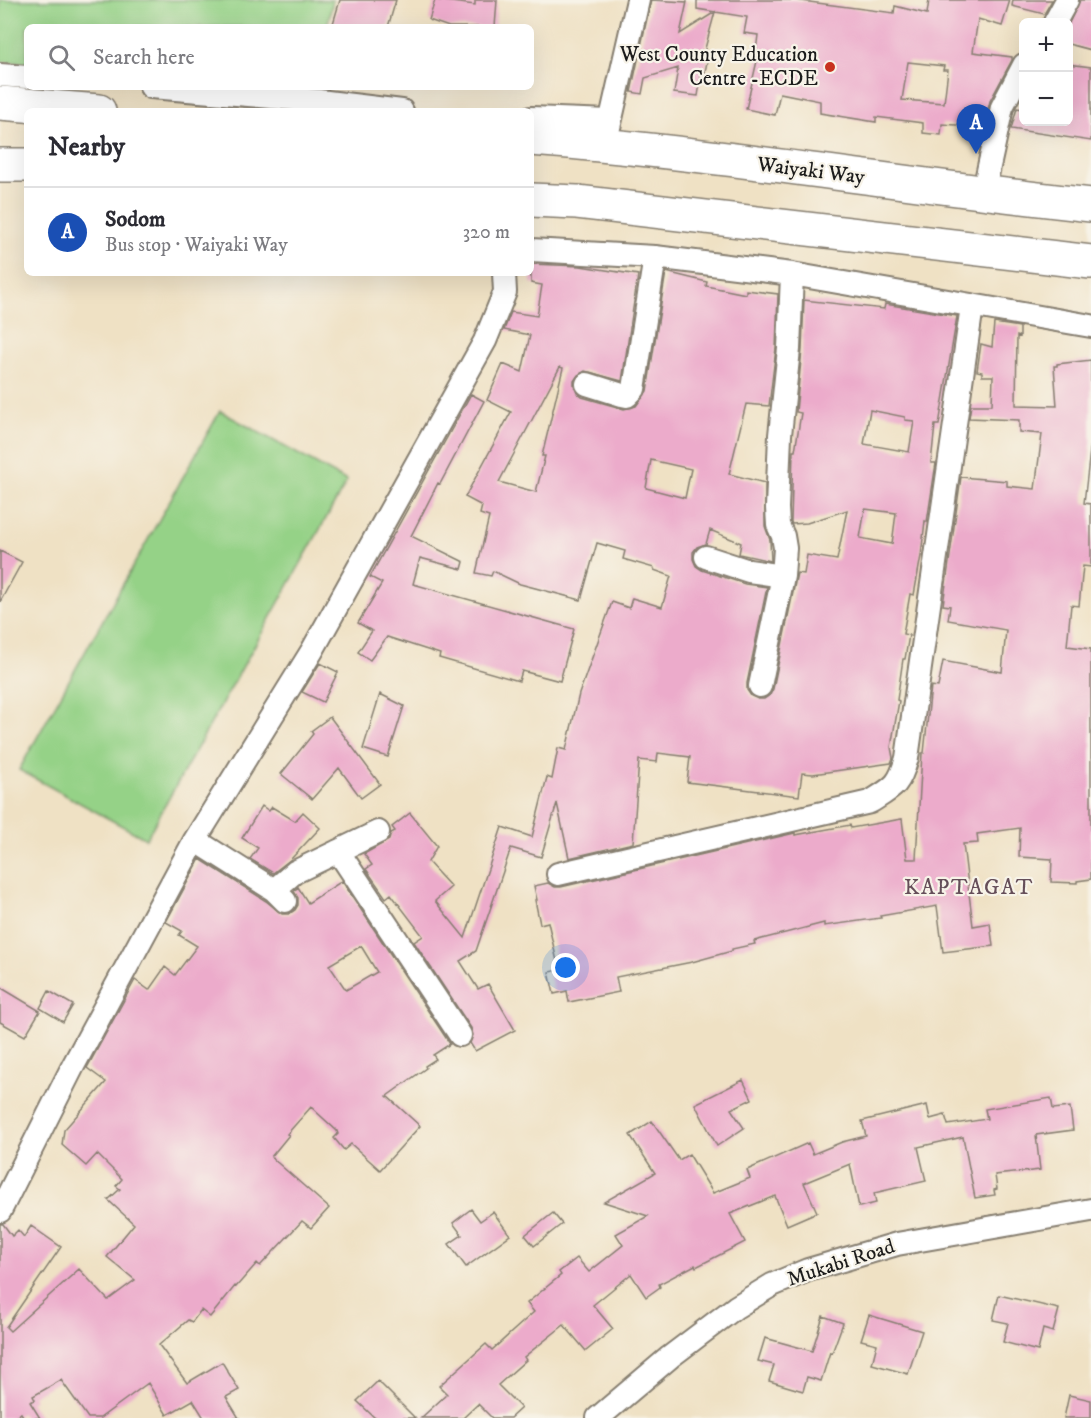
<!DOCTYPE html>
<html lang="en">
<head>
<meta charset="utf-8">
<style>
  :root { --surface:#fff; --page:#f7f7f7; --text:#2b2b33; --muted:#7c7c81; --line:#e1e1e2; --accent:#db2777 }
  body { margin:0; font-family:"IM FELL DW Pica",serif; background:var(--page); color:var(--text) }
  .controls { position:absolute; right:18px; top:18px; display:grid; overflow:hidden; border-radius:9px; box-shadow:0 6px 24px #0002 }
  .controls button { width:54px; height:54px; display:grid; place-items:center; padding:0; border:0; border-bottom:2px solid var(--line); background:var(--surface); color:var(--text); font:30px sans-serif }
  .you { position:absolute; left:566px; top:968px; width:21px; height:21px; margin:-15px; border:4px solid #fff; border-radius:50%; background:#1a73e8; box-shadow:0 0 0 9px #1a73e833 }
  .badge { display:grid; place-items:center; width:39px; height:39px; border-radius:50%; background:var(--accent); color:#fff; font-size:20px; font-weight:700 }
  .pin { position:absolute; translate:-50% -50px; filter:drop-shadow(0 2px 3px #0008) }
  .pin::after { content:''; position:absolute; top:32px; width:21px; height:18px; background:inherit; clip-path:polygon(0 0,100% 0,50% 100%) }
  .list { margin:0; padding:0; list-style:none }
  h2 { display:flex; justify-content:space-between; align-items:center; height:78px; margin:0; padding:0 24px; font-size:26px }
  h2 small { font-size:20px; font-weight:400; color:var(--muted) }
  .list li { display:grid; grid-template-columns:39px 1fr auto; gap:18px; align-items:center; box-sizing:border-box; height:90px; padding:0 24px; border-top:2px solid var(--line) }
  .list b { display:block; font-size:22px; white-space:nowrap }
  .list p { margin:0; font-size:20px; white-space:nowrap; color:var(--muted) }
  .list em { font-size:20px; font-style:normal; color:var(--muted) }
  .icon { flex:none; width:33px; height:33px; fill:none; stroke:currentColor; stroke-width:2; stroke-linecap:round; stroke-linejoin:round }
  .map { position:relative; flex:none; width:1091px; height:1418px; overflow:hidden }
  .search { position:absolute; background:var(--surface); box-shadow:0 6px 24px #0002; left:24px; top:24px; width:510px; height:66px; display:flex; align-items:center; gap:15px; box-sizing:border-box; padding:0 21px; border-radius:9px; color:var(--muted); font-size:22px }
  .panel { position:absolute; background:var(--surface); box-shadow:0 6px 24px #0002; left:24px; top:108px; width:510px; height:168px; border-radius:9px }
  .map>svg:first-child { display:block }
  .green { fill:#95d287; stroke:#587752; stroke-width:1.5 }
  .building { fill:#ecabcb; fill-rule:evenodd }
  .lines { fill:none; stroke-linecap:round; stroke-linejoin:round }
  .minor-casing { stroke:#867e70; stroke-width:26 }
  .trunk-casing { stroke:#867e70; stroke-width:36 }
  .minor { stroke:#fff; stroke-width:22 }
  .trunk { stroke:#fff; stroke-width:33 }
  .poi-dot { fill:#c8321e; stroke:#f7f3e8; stroke-width:2 }
  .labels { text-anchor:middle; dominant-baseline:central; stroke-width:4.5; stroke-linejoin:round; paint-order:stroke }
  .poi-label { font-size:21px; fill:#1c1c1c; stroke:#f7f3e8; text-anchor:end }
  .street-label { font-size:21px; fill:#1c1c1c; stroke:#f7f3e8 }
  .neighbourhood-label { font-size:22px; letter-spacing:1.5px; fill:#654e59; stroke:#f7f3e8 }
</style>
</head>
<body>
<div class="map">
<svg width="1091" height="1418" viewBox="0 0 1091 1418">
  <rect width="100%" height="100%" fill="#f7f3e8"/>
  <filter id="ink" filterUnits="userSpaceOnUse"><feTurbulence type="fractalNoise" baseFrequency=".0167" numOctaves="2"/><feDisplacementMap in="SourceGraphic" scale="12" xChannelSelector="R" yChannelSelector="G"/><feConvolveMatrix kernelMatrix="1 2 1 2 8 2 1 2 1" color-interpolation-filters="sRGB"/></filter>
  <filter id="wash" filterUnits="userSpaceOnUse"><feTurbulence type="fractalNoise" baseFrequency=".008" numOctaves="4" result="noise"/><feDisplacementMap in="SourceGraphic" scale="24" xChannelSelector="R" yChannelSelector="G"/><feGaussianBlur stdDeviation="1.35" result="paint"/><feColorMatrix in="noise" values="0 0 0 0 0 0 0 0 0 0 0 0 0 0 0 0 0 1.4 0 .05"/><feComposite in="paint" operator="in"/></filter>
  <g filter="url(#wash)">
    <rect width="100%" height="100%" fill="#efe1c4"/>
    <path class="green" d="M0 0H333L327 27H27V63L0 62Z
      M220 411 347 481 146 839 19 770Z"/>
    <g id="blocks">
      <path class="building" d="M340 0H396L388 27H332Z
        M435 0 475 5V0H497L495 27H449L429 20Z
        M651 0 687 2 680 34 715 12 703 56 708 57 705 72 702 71 698 96 674 93 678 68 645 78 642 94 631 92Z
        M697 0H794L894 13 895 6 927 14 929 0H1010L1002 26 978 19 973 52 1012 57V60L990 101 984 127 942 124 941 135 923 133V123L876 117V122L820 113V101L780 93 775 115 746 109 759 52 756 51 758 35 744 33 747 17 697 9ZM908 62 944 66 943 70H948L944 103 902 100Z
        M1013 0H1052L1044 14 1012 6Z
        M1080 0H1091V50L1068 44V25Z
        M1068 64 1091 67V141L1011 129 1017 108 1023 109V122H1068Z
        M531 264 580 266 638 275 622 381 585 371 578 375 574 381V386L577 393 582 397 624 409 636 406 647 391 666 272 707 282 706 286 746 294V290L778 294 776 348 769 406 746 404 729 474 765 483V526L770 540 771 561 739 554 741 543 710 530 706 544 697 547 693 552V559L696 566 702 570 745 584 767 587 747 683V690L751 696 758 699H764L770 695 773 689 797 573 804 574 807 555 837 560 847 510 807 523 792 524 791 522 793 451H795L801 413 796 412 802 350 804 300 884 309 885 304 957 316 939 425H935L931 463H936L927 522 925 521 921 556 914 595 910 594 903 634 909 635 905 659H903L897 700 899 701 891 747 893 758 891 763 813 774 802 773 799 796 687 782 690 757 658 753 657 762 639 760 633 843 569 858 557 803 541 857 511 848 476 951 460 961 478 989 488 984 515 1030 475 1051 470 1043 473 1035 471 1028 414 942 423 936 391 894 386 898 366 869 372 865 364 854 389 840 391 833 395 831 392 827 410 813 437 846 428 862 451 887 435 901 465 938 502 827 532 837 547 777 552 779 558 748 566 750 579 694 612 602 629 608 632 598 662 607 671 576 654 570V568L623 559 625 551 597 543 581 600 520 584 493 571 491 576 476 573 489 517 480 514 482 506 465 497 511 412 487 400 503 364 522 372 530 335 504 330 511 312 537 316 542 285 531 283ZM560 367 563 368 542 456H545L536 492 499 482ZM870 410 905 417V420L914 421 909 452 864 444ZM651 460 691 469 685 498 646 488ZM865 509 896 513 892 544 860 538Z
        M994 323 1020 327V337L1017 336 1016 405 1057 406 1054 366H1057V364L1091 360V442L1084 503 1091 504V567L1083 566 1079 606 1071 605 1067 646 1091 649V879L1077 881V883L1051 882 1052 859 1019 857 1020 828 977 834 978 843 963 844 973 926 990 923 993 946 943 952 937 906 880 916 881 918 824 926V923L754 941 755 944 732 949V951L692 962 616 977 619 992 569 1002 567 991 554 994 549 972 559 970 548 922 540 924 535 900H537L534 886 548 883 555 887H561L795 833V835L850 825 851 828 902 819 907 859H916L922 753H924L931 686 938 687 943 661 1002 672 1006 630 948 620 950 606 943 605 961 477 1007 481V486L1035 489 1042 434 1019 432V420L969 418 971 405H992L993 376H982V372L977 371 981 344 992 347Z
        M471 394 484 401 440 484 438 483 411 536 464 562 462 569 420 558 413 584 574 629 560 681 522 671 519 681 439 658 440 654 387 637 370 660 358 652 372 631 358 623 382 583 370 577Z
        M0 551 22 562 0 602Z
        M320 663 338 672 323 702 302 692Z
        M380 694 404 706 388 757 363 749Z
        M330 717 380 784 361 798 339 768 312 799 281 774 313 734 311 731Z
        M262 806 269 811 272 807 295 821 303 812 320 828 291 859 273 873 250 859 258 848 242 838Z
        M200 859 266 901 282 914H289L295 910 298 905V898L294 891 298 887 308 903 342 881 450 1044 433 1055 436 1059 425 1066 426 1068 387 1096 420 1126 380 1170 351 1144 344 1150 334 1138 338 1134 337 1131 311 1107 287 1134 289 1135 271 1157 329 1208 311 1228 302 1221 260 1266 257 1263 236 1287 235 1286 210 1317 201 1310 192 1322 188 1320 159 1345 187 1383 222 1362 239 1390 226 1397 239 1418H204L193 1400 167 1415 148 1383 100 1418H88L61 1380 33 1396 35 1400 30 1402 40 1418H24L21 1413 15 1418H0V1224H3L12 1236 18 1230 24 1237 31 1226 61 1247 6 1327 10 1331 79 1269 108 1300 135 1280 107 1257 134 1224 108 1200 120 1189 116 1186 122 1179 97 1154 86 1166 62 1145 64 1130 106 1082 87 1068 135 980 149 990 165 967 175 975 197 946 179 935 182 931 166 922ZM361 946 377 972 346 990 329 965Z
        M0 987 40 1011 25 1036 0 1022Z
        M49 991 73 1005 63 1022 40 1008Z
        M743 1080 752 1099 731 1109 744 1128 717 1146 695 1104Z
        M1051 1098 1053 1109 1070 1107 1073 1130 1036 1135 1040 1170 995 1175 997 1189 994 1190 995 1195 975 1198 963 1137 918 1147 926 1181 874 1193 876 1203 859 1207 850 1164 804 1183 817 1212 787 1225 775 1196 730 1214 745 1242 696 1267 695 1265 659 1284 660 1287 646 1297 631 1274 593 1305 613 1329 586 1351 564 1325 524 1357 526 1360 498 1385 521 1408 510 1418H492L478 1404 463 1418H421L447 1394 439 1386 486 1344 492 1350 534 1312 527 1303 561 1275 559 1272 577 1258 589 1272 623 1245 616 1234 648 1216 604 1202 655 1173 630 1135 652 1121 679 1160 689 1154 713 1193 750 1178 747 1170 808 1143 813 1154 842 1142 866 1136 862 1121 927 1105 930 1119 945 1115 948 1125 987 1119 985 1109Z
        M471 1209 480 1221 493 1212 510 1235 466 1267 449 1244 462 1235 453 1223Z
        M553 1213 562 1224 534 1246 525 1235Z
        M999 1295 1059 1309 1053 1332 1043 1329 1038 1351 1003 1342 1008 1323 993 1320Z
        M869 1315 922 1331 908 1374 872 1364 877 1344 861 1340Z
        M823 1316 843 1323 832 1353 830 1352 821 1381 807 1377 803 1391 769 1381 774 1365 758 1361 765 1338 812 1351Z
        M378 1381 415 1418H375L357 1401Z
        M1069 1395 1091 1400V1418H1064Z"/>
    </g>
  </g>
  <g filter="url(#ink)">
    <use href="#blocks" fill-opacity="0" stroke="#867e70" stroke-width="1.5"/>
    <g class="lines">
      <g class="minor-casing">
        <path id="minor" d="M1055 22 1067 0
          M0 75 27 77
          M151 87 319 101 402 111
          M531 118 610 121
          M605 145 638 0
          M983 194 1002 107 1024 65
          M531 250 655 257 792 274 1091 326
          M587 384 622 395 627 396 634 389 655 257
          M706 557 749 571 783 576 785 548 783 536 778 525 777 508 780 435 789 349 792 274
          M760 686 783 576
          M195 840 274 890 285 901
          M338 851 460 1035
          M558 874 870 802C894 787 899 786 907 758L972 306
          M274 890 295 872 378 832
          M0 1211 73 1066 195 840 312 651 485 341 505 292 504 273
          M598 1418 670 1357 736 1307 772 1285 808 1270 897 1244 1091 1210"/>
      </g>
      <g class="trunk-casing">
        <path id="trunk" d="M0 103 99 111
          M531 139C718 153 904 185 1091 205
          M0 165H27
          M531 200 577 202 1091 262"/>
      </g>
      <use href="#minor" class="minor"/>
      <use href="#trunk" class="trunk"/>
    </g>
  </g>
  <circle class="poi-dot" cx="830" cy="67" r="6"/>
  <g class="labels">
    <g class="poi-label">
      <text x="818" y="55">West County Education<tspan x="818" dy="24">Centre -ECDE</tspan></text>
    </g>
    <g class="street-label">
      <text transform="translate(811 171) rotate(7)">Waiyaki Way</text>
      <text transform="translate(841 1263) rotate(-18)">Mukabi Road</text>
    </g>
    <g class="neighbourhood-label">
      <text x="969" y="887">KAPTAGAT</text>
    </g>
  </g>
</svg>
<div class="controls">
<button>+</button>
<button>−</button>
</div>
<div class="you"></div>
<div class="pin badge" style="left:976px;top:154px;background:#1a4fb4">A</div>
<div class="search"><svg class="icon" aria-label="search" viewBox="0 0 24 24"><circle cx="10" cy="10" r="6"/><path d="M15 15l6 6"/></svg>Search here</div>
<section class="panel">
<h2>Nearby<small></small></h2>
<ul class="list">
<li><span class="badge" style="background:#1a4fb4">A</span><div><b>Sodom</b><p>Bus stop · Waiyaki Way</p></div><em>320 m</em></li>
</ul>
</section>
</div>
</body>
</html>
